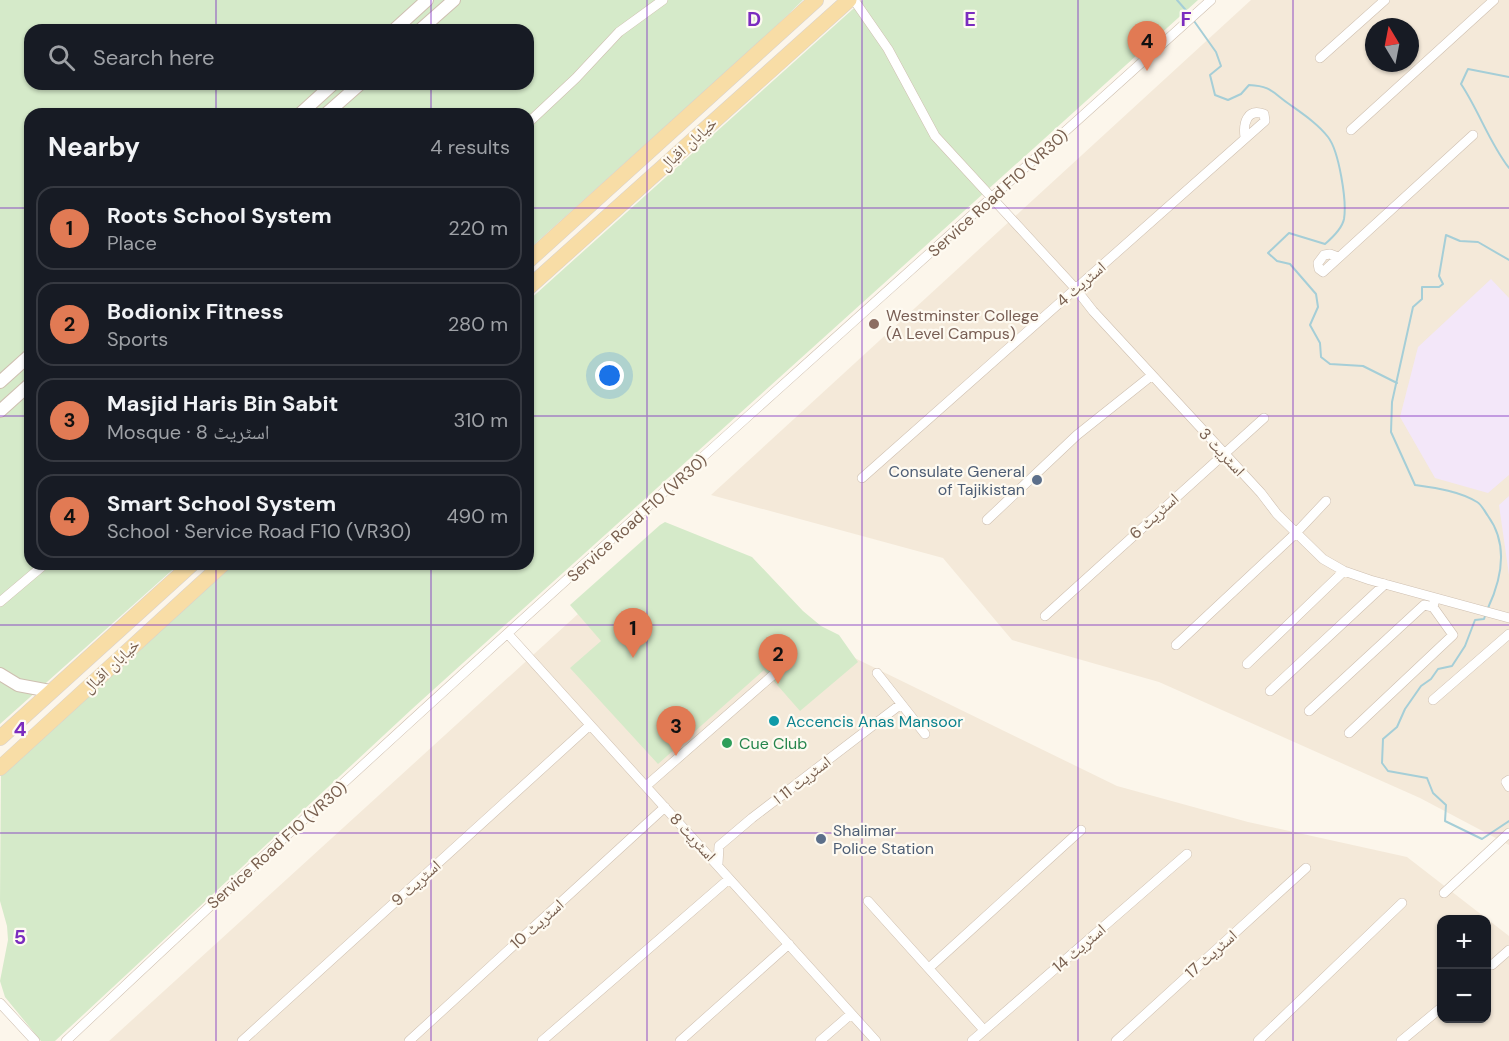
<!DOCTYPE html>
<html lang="en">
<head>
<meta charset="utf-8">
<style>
  :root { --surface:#171b24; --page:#20242c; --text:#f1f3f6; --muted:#9ea1a6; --line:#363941; --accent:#e17a54 }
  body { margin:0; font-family:"DM Sans","Noto Naskh Arabic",sans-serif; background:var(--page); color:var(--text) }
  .controls { position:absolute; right:18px; bottom:18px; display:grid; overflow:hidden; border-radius:12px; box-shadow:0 2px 4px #0004 }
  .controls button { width:54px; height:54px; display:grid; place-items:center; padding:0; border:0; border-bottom:2px solid var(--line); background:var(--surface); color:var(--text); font:30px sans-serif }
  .compass { position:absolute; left:1365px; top:18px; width:54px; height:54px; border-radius:50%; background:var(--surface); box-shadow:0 2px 4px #0004; rotate:350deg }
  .you { position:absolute; left:610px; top:376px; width:21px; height:21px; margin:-15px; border:4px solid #fff; border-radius:50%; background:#1a73e8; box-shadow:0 0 0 9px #1a73e833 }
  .badge { display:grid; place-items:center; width:39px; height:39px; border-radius:50%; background:var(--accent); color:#111; font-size:20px; font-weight:700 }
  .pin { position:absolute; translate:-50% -50px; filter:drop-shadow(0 2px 3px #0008) }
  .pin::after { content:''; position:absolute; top:32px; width:21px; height:18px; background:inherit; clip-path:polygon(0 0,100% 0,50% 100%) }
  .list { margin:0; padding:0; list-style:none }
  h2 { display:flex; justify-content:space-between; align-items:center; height:78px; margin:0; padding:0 24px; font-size:26px }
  h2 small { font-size:20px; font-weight:400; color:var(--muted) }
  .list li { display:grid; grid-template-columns:39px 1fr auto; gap:18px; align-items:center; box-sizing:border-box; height:84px; margin:0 12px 12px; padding:0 12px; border:2px solid var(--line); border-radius:18px }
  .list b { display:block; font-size:22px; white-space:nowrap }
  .list p { margin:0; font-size:20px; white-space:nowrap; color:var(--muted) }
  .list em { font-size:20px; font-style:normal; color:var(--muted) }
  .icon { flex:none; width:33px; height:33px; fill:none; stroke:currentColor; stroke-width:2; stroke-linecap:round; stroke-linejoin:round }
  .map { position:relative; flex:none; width:1509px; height:1041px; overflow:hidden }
  .search { position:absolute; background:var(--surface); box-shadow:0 2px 4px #0004; left:24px; top:24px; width:510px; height:66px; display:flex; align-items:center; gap:15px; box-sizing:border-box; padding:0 21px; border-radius:18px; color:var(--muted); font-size:22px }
  .panel { position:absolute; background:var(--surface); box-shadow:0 2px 4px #0004; left:24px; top:108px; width:510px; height:462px; border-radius:18px }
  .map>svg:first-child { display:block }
  .residential { fill:#f4e9d9; fill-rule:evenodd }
  .education { fill:#f3e7f9 }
  .green { fill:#d5eac9; fill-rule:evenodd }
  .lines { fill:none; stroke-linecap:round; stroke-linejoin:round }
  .stream { stroke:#a5ced7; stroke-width:2 }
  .minor-casing { stroke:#cebfb0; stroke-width:10 }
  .tertiary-casing { stroke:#cebfb0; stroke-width:14 }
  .primary-casing { stroke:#d9d2cd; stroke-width:16 }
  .minor { stroke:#fff; stroke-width:9 }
  .tertiary { stroke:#fff; stroke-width:12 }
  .primary { stroke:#f8dda6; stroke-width:15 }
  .grid { fill:none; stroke:#7b2cbf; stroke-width:1.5; stroke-opacity:0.55 }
  .education-dot { fill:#8d6e63; stroke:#fefaf1; stroke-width:2 }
  .service-dot { fill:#5c6f8a; stroke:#fefaf1; stroke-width:2 }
  .culture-dot { fill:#0f9aa8; stroke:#fefaf1; stroke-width:2 }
  .leisure-dot { fill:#2e9e5b; stroke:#fefaf1; stroke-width:2 }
  .labels { text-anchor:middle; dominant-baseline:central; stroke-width:4.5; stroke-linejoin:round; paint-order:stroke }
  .street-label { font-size:16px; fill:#775e4e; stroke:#fefaf1 }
  .education-label { font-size:16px; fill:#785e54; stroke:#fefaf1; text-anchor:start }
  .service-label { font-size:16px; fill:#4e5e75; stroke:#fefaf1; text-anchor:end }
  .culture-label { font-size:16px; fill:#0d838f; stroke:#fefaf1; text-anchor:start }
  .leisure-label { font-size:16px; fill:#27864d; stroke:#fefaf1; text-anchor:start }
  .grid-label { font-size:20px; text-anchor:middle; font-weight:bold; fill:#7b2cbf; stroke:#fefaf1; stroke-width:4.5; stroke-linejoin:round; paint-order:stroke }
</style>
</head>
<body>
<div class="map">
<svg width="1509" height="1041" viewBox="0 0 1509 1041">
  <rect width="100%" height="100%" fill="#fcf6eb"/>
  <path class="residential" d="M1251 0H1509V845L1420 798 1159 682 1012 640 943 558 711 495ZM1374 27H1410V63H1374Z
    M646 552 750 607 1117 786 1248 822 1407 857 1509 936V1041H109ZM1442 920H1486V1018H1442Z"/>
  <path class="education" d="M1491 279 1509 298V475L1488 493 1435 478 1400 417 1418 347Z
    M1509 496V575L1499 505Z"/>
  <path class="green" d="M0 0H803L767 35 528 250V114H30V564H179L0 724ZM30 30H528V84H30Z
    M863 0H1198L412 709 55 1041H41L5 997 0 981 8 940 7 926 0 901 1 768 232 564H528V301Z
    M665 522 752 557 803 611 821 626 839 635 858 662 800 711 764 670 658 764 570 668 601 641 570 605 660 525Z"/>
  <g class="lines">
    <path class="stream" d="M1177 0 1191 16
      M1194 21 1216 52 1221 66 1210 75 1215 95 1228 100 1241 94 1249 85C1271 86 1272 92 1289 104 1303 114 1318 124 1328 137 1339 151 1347 201 1344 219 1342 229 1332 238 1325 244L1289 233 1268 253 1277 261 1290 264 1316 294 1318 307 1310 325 1320 343 1321 357 1330 364 1363 366 1397 383
      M1509 77 1468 69 1461 84C1479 111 1489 142 1509 168
      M1488 608C1502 578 1509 545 1488 516 1485 512 1482 505 1477 502 1459 491 1436 488 1415 485L1391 432 1392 402 1413 307 1422 299V287H1439L1443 284 1439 276 1446 235 1460 241 1478 242 1509 260
      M1486 613 1484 619 1475 620 1465 646 1452 666 1438 669 1431 679 1421 686 1405 709 1397 727 1383 739 1382 763 1388 771 1427 778 1433 793 1446 805 1445 821 1482 839 1509 821"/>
    <g class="minor-casing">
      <path id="minor" d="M854 0 888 49 935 136 1075 288 1093 311 1261 493 1277 514 1323 559 1344 571 1370 580 1509 618
        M1320 58 1385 0
        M528 123 576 78 619 32 663 0
        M1351 130 1494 0
        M1338 257 1330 254 1324 255 1318 263 1319 269 1323 272 1473 135
        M862 478 1265 121 1264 114C1247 108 1243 123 1245 137
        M987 520 1077 435 1151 376
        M0 602 45 564
        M1045 616 1264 418
        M508 634 876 1041
        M1176 645 1295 534 1326 501
        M1247 664 1344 571
        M877 673 925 734
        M1270 691 1385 584
        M1433 700 1509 634
        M1309 711 1424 605 1433 607
        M1349 733 1453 635 1433 607 1435 599
        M1509 780 1506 782 1509 787
        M646 786 773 675
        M718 864 719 846 752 818 901 704
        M1444 893 1509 833
        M868 901 984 1030
        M1492 965 1509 950
        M929 968 1081 830
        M0 1003 35 1041
        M66 1041C441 687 828 346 1211 0
        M242 1041 590 725
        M409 1041 665 807
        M542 1041 729 879
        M680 1041 789 944
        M820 1041 851 1014
        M972 1041 1187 854
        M1116 1041 1306 868
        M1258 1041 1402 903
        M1401 1041 1442 1007"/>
    </g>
    <g class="tertiary-casing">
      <path id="tertiary" d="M394 30 427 0
        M420 30 454 0
        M300 114 333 84
        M326 114 360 84
        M0 382 30 355
        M0 411 30 384
        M0 674 18 685 50 691"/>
    </g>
    <g class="primary-casing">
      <path id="primary" d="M528 261 816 0
        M528 288 849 0
        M0 738 192 564
        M0 768 223 564"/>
    </g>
    <use href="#minor" class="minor"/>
    <use href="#tertiary" class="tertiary"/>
    <use href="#primary" class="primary"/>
  </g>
  <path class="grid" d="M216 0V30M431 0V30M647 0V1041M862 0V1041M1078 0V1041M1293 0V1041M216 84V114M431 84V114M0 208H30M528 208H1509M0 416H30M528 416H1509M216 564V1041M431 564V1041M0 625H1509M0 833H1509"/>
  <circle class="education-dot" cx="874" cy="324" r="6"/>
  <g class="service-dot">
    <circle cx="1037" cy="480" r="6"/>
    <circle cx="821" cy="839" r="6"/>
  </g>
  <circle class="culture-dot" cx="774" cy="721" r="6"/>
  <circle class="leisure-dot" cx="727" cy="743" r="6"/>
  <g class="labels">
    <g class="street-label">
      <text transform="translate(688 144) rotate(-42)">خیابان اقبال</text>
      <text transform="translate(998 193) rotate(-42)">Service Road F10 (VR30)</text>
      <text transform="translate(1081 284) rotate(-41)">اسٹریٹ 4</text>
      <text transform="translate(1222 452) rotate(47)">اسٹریٹ 3</text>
      <text transform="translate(1154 516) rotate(-42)">اسٹریٹ 6</text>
      <text transform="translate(637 518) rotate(-42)">Service Road F10 (VR30)</text>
      <text transform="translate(111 666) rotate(-43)">خیابان اقبال</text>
      <text transform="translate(802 780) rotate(-38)">اسٹریٹ 11 ا</text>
      <text transform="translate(693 837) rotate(47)">اسٹریٹ 8</text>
      <text transform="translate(277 845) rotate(-42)">Service Road F10 (VR30)</text>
      <text transform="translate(416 883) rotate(-42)">اسٹریٹ 9</text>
      <text transform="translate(537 924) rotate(-42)">اسٹریٹ 10</text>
      <text transform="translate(1079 948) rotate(-41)">اسٹریٹ 14</text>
      <text transform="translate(1211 954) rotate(-42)">اسٹریٹ 17</text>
    </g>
    <g class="education-label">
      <text x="886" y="315">Westminster College<tspan x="886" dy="18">(A Level Campus)</tspan></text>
    </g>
    <g class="service-label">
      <text x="1025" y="471">Consulate General<tspan x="1025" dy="18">of Tajikistan</tspan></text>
      <text x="833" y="830" text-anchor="start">Shalimar<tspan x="833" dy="18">Police Station</tspan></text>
    </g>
    <g class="culture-label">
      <text x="786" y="721">Accencis Anas Mansoor</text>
    </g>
    <g class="leisure-label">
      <text x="739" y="743">Cue Club</text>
    </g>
  </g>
  <g class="grid-label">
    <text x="754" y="26">D</text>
    <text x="970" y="26">E</text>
    <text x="1186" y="26">F</text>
    <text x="20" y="736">4</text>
    <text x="20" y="944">5</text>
  </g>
</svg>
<div class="controls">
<button>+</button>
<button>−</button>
</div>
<svg class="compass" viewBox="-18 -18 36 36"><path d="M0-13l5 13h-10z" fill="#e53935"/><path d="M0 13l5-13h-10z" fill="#9ea1a6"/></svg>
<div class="you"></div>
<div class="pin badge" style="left:633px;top:658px">1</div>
<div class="pin badge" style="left:778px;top:684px">2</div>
<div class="pin badge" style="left:676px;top:756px">3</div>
<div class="pin badge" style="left:1147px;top:71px">4</div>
<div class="search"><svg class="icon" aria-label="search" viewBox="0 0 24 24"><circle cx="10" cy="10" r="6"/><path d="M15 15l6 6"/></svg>Search here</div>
<section class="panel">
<h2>Nearby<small>4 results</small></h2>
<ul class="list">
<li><span class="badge">1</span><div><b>Roots School System</b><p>Place</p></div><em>220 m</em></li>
<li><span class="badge">2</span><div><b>Bodionix Fitness</b><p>Sports</p></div><em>280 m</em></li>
<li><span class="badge">3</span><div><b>Masjid Haris Bin Sabit</b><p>Mosque · اسٹریٹ 8</p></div><em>310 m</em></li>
<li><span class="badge">4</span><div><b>Smart School System</b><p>School · Service Road F10 (VR30)</p></div><em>490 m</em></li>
</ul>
</section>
</div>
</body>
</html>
